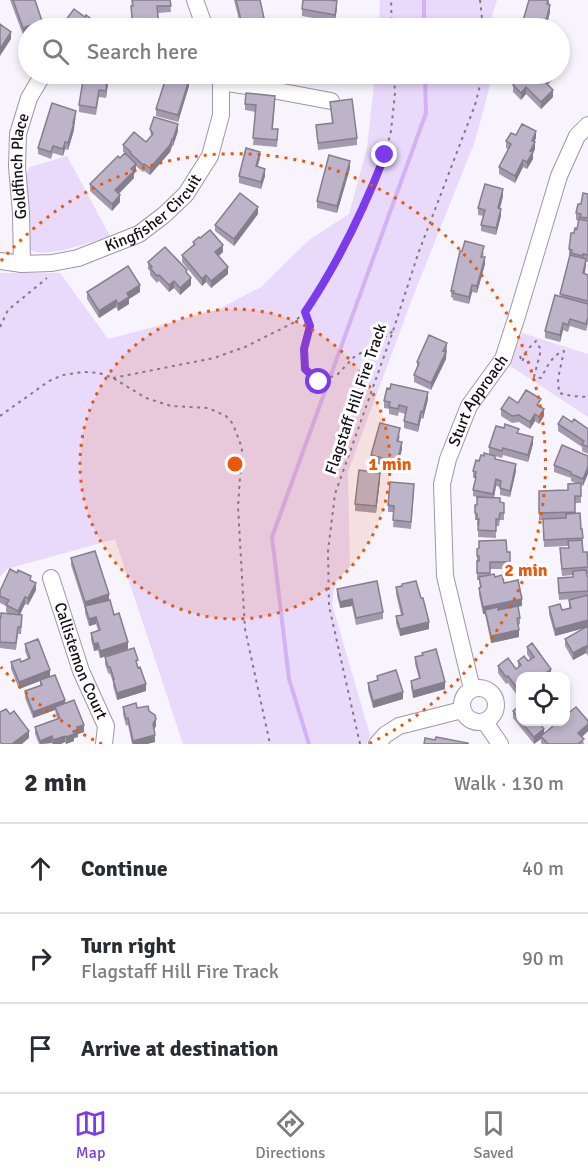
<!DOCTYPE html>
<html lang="en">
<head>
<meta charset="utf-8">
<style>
  :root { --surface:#fff; --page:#f2f2f3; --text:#2b2b33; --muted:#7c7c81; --line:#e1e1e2; --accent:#7c3aed }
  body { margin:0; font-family:Signika,sans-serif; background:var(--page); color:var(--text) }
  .controls { position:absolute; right:18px; bottom:18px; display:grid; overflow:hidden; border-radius:12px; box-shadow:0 3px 9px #0003 }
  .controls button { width:54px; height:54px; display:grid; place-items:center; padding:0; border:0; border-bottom:2px solid var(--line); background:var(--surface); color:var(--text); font:30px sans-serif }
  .stop { position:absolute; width:18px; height:18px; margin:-14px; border:4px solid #7c3aed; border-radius:50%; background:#fff }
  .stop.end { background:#7c3aed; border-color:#fff; box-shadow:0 2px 6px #0008 }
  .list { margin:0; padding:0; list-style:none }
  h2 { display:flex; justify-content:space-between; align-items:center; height:78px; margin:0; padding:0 24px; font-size:26px }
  h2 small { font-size:20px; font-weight:400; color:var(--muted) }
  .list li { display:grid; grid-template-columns:39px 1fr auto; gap:18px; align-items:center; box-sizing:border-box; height:90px; padding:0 24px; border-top:2px solid var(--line) }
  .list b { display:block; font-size:22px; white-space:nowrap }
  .list p { margin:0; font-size:20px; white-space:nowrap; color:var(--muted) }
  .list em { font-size:20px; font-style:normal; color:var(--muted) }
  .icon { flex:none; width:33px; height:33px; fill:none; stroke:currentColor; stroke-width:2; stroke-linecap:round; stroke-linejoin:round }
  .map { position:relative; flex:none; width:588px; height:744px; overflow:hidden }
  .search { position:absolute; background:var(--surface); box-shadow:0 3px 9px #0003; left:18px; right:18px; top:18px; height:66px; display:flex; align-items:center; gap:15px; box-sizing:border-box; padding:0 21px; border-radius:33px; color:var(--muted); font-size:22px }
  .sheet { height:348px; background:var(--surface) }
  nav { display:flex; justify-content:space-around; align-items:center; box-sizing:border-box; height:84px; border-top:2px solid var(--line); background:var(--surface); font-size:16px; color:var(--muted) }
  nav a { display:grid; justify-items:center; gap:3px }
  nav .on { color:var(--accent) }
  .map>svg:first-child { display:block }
  .green { fill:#e9d9fa }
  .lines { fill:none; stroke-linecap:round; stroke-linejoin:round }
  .stream { stroke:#d3b2f4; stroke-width:4 }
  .minor-casing { stroke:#9f95aa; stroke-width:18 }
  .path { stroke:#7f7b83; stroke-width:2; stroke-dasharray:3 4.5; stroke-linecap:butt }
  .minor { stroke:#fff; stroke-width:16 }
  .wall { fill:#a39bad }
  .shaded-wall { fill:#857e8d }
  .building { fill:#beb4c9; stroke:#857e8d; stroke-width:1.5 }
  .route { stroke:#7c3aed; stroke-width:8 }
  .ring { fill:none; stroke:#e8590c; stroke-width:3; stroke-dasharray:3 6 }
  .labels { text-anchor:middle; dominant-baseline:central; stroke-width:6; stroke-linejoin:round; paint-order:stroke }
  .street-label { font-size:16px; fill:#131017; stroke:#fff }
  .centre { fill:#e8590c; stroke:#fff; stroke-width:3 }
  .ring-label { font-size:18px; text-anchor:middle; font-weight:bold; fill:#e8590c; stroke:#fff; stroke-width:6; stroke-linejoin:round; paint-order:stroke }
</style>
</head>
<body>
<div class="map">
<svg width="588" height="744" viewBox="0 0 588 744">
  <rect width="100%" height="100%" fill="#f8f4fd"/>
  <path class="green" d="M380 0H497L490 23 491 28H379Z
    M375 74H493L475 141 412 299 348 472 350 566 335 583 332 604 370 735 367 744H183L115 539 7 569 0 577V273H60L108 339 217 310 261 287 309 240 349 214 367 148Z
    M67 156 110 236C95 241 46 258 33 251 30 249 29 246 27 243L25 177 30 167Z
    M522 333 588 354V417L509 365Z"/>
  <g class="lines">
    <path class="stream" d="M424 28V0
      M309 744 289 679 272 537 426 113 425 74"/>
    <g class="minor-casing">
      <g id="minor">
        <path d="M195 0 205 28"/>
        <path d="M221 82 272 90 331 101"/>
        <path id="s1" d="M0 261 22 264 52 263 78 258 139 234 164 215 186 194 210 156 221 115V82L219 74"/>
        <path id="s2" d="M22 264 21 213 17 167 18 134 29 98 42 76"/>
        <path id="s3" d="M51 578 81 671 106 726 104 744"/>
        <circle cx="479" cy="705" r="17"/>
        <path id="s4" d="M472 689 445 576 442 484 448 459 469 406 503 359 517 316 559 176 577 136 588 125"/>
        <path d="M485 722 500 744"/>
        <path d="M377 744 385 735 399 726 462 710"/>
      </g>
    </g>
    <path class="path" d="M480 0 483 28
      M392 28 391 5 392 0
      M305 312 310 326 304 349 305 369 319 382 338 374 354 357 375 345 393 331
      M0 327 8 310 47 278
      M520 356 522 362 527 350 536 341 541 350 534 377 541 378C547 367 552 355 564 351L558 379 559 393 572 396 588 397
      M113 378 214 358 245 347 293 323 305 312 317 295 346 241 369 197 385 155 391 131 395 93 394 74
      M0 416 49 381 63 375 83 372 99 373 113 378 146 398 171 406 208 408 226 416 233 424 242 448 238 507 245 629 270 744
      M360 744 329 606 328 551 335 494 393 331 418 254 475 105 483 74"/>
    <use href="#minor" class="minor"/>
  </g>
  <path class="wall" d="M10 0H35L42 28H28L23 35Z
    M132 0H170L171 12 158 13 159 28H133L131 13Z
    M234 0H260L264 25 250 28H241Z
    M549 0 550 12 546 28H522V24Z
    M337 8 335 22 302 16V9Z
    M65 21 103 28H65Z
    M109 74 106 98 99 97 96 115 79 112V105Z
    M157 74H169V78H157Z
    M553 74V79L547 84 553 97 541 109 526 94 521 100 513 92V85Z
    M189 86 178 122 156 116V109Z
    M330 102 357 138V145L318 150 316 125 332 123Z
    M275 103 273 129 278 136 277 147 253 145 256 112 245 110V104Z
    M76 118 74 124V130L68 150 65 149 63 156 53 153 51 159 38 154V148Z
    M150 129 178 131 173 146H172L170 152 150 175 144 171 143 172 136 166V171L134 174V178L119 194 120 202 112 211 90 191V184L125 153 123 152V145L146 142 151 136Z
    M516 135 536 138 534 142 535 149 533 153V159L527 169 523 167 515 183 499 174V167L508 149 506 148V141Z
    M260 158 257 167 265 176 261 189 239 183V176Z
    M350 168 337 213 317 208V201Z
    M588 194V262H586L585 274 588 275V324L586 331 570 326 568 332 563 330 560 342 545 338V331L560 297 570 256H569V249L574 233 577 229 579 221 576 220V213L581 204Z
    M503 196 500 209 501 216 496 235 481 231V225L484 216 478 215V208Z
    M258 214 234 246 215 231V225Z
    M193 242 223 252 219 256 228 274 211 288 206 282 202 286 182 262V255L193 245Z
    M484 252 483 257 485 264 477 293 472 292 469 304 453 300V298L451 297V291Z
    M148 262 187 273 191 285 180 295 174 288 169 292 159 281 157 283 150 275V271L148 269Z
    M87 292H140L129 299V304L118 311 116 307 99 318 87 299Z
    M447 350 446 353V359L431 390 414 382V375L417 368V362Z
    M428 399 423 419 421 418 418 432 404 428V421L405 414 399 412 398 416 389 414V409L384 408V401Z
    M518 403 540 407 544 416 539 424 535 421 530 429 519 422 512 423 501 416V409Z
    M572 422 588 429V454L582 451V447L558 431V424Z
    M519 433 533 444 528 462 503 455 502 458 495 456V459L516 471 510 497 500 495V487L496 486 494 498 500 502 504 510V520H500L499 526H496V538L478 537V526H477V520H475V505H477V497L473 496V490L475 482V478H473V471L484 456 489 454V447Z
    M400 435 399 441 402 449 397 469 371 462V455Z
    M588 456 583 486 581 485V503H575V514L581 529H582L583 552 588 566V574H587V576H588V656L586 653 573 660 565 646V639L585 628 555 636 549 614V607L562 610 569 608V600L571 599 559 600 558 585V578L573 577V575L562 576 560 555 568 548V546L544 547 543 520H539V491L568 490 578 484 571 481V478L554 472V465Z
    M380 480 376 513 355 511V504Z
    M414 491 411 529 393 527 394 512H388V505Z
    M477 549 510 552V569H490V575L495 577 504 583 522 606H518L520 618V624L518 625 519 637 491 643 485 614H483L479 595V588H480L479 580H477Z
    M71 558 109 600 128 649 100 658 98 650 94 651 91 640V633L98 630 96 624 89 626 85 613V609L71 565Z
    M31 581 36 590 28 605 25 604 20 615 22 622 21 634H18L16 650 0 648V617L10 614 6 612V606L0 603V591Z
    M396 587 429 629 400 636 396 623V616L401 615 396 594Z
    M337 589 383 612V619L356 625 352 606 340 608 337 596Z
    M25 644 50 677 65 703 84 732 78 734V737L74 738V741L66 744 65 742 61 744H52V743L39 744 35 734V727L57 719 55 710 33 718 25 698V691L40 686V681L19 689 11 669V662H21L28 659 25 651Z
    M527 647 551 676 520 699 508 683 506 684 498 673V666L516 669 518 668V661H528L530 659 527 654Z
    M422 653 445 689 413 698 411 687V681L419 678 415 664V657L422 655Z
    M105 657 138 667 146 691 117 700 113 686V682L110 674 108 673 105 664Z
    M377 676 403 699 373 708 368 690V683L377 680Z
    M520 705V722H548L542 726 544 733 588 721V731L582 737 584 744H542L541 743V739L534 744 513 718V711Z
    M123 707 137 708 149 711 156 726 154 729 155 742 147 744H132L128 725 126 726 123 714Z"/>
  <path class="shaded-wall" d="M337 1V8L335 22V15Z
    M550 5V12L546 28H544Z
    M264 18V25L250 28H242V24Z
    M42 21V28H28V33L23 35V28Z
    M11 32V39L0 56V49Z
    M108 74 109 77 106 98V91Z
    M551 74H553V79L544 88V81Z
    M189 80V86L178 122V115Z
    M526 87V94L521 100V93Z
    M553 90V97L541 109V102Z
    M76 111 74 130 68 150V143Z
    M178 124V131L173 146V139Z
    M536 131V138L532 147 535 142V149L533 153V159L527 169V162L532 141Z
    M172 139V146L170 152 150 175V168Z
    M65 142V149L63 156V149Z
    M260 152V158L256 173V166Z
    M523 160V167L515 183V176Z
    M350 161V168L337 213V206Z
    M136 164V171L134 174V178L115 197V190Z
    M265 169V176L261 189V182Z
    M503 189V196L498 215V208Z
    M120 195V202L112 211V204Z
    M258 207V214L234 246V239Z
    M501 209V216L496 235V228Z
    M223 245V252L215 259V252Z
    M485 257V264L477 293V286Z
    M586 259V266L583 280V273Z
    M228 267V274L211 288V281Z
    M206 275V282L202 286V279Z
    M191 278V285L180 295V288Z
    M174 281V288L169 292V285Z
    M140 285V292L129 299V304L118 311V304L127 293Z
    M472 285V292L469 304V297Z
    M116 300V307L99 318V311Z
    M563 323V330L560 342V335Z
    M447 343 446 359 431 390V383Z
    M428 392V399L423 419V412Z
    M544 409V416L539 424V417Z
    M421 411V418L418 432V425Z
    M535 414V421L530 429V422Z
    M533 437V444L528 462V455Z
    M402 442V449L397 469V462Z
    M516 464V471L510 497V491Z
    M588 467V474L583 486V479Z
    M380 473V480L376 513V506Z
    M496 479V486L493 501V494Z
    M36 583V590L28 605V598Z
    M109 594V601L85 606V609V602Z
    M25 597V604L18 618V611Z
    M352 599V606L340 608V602Z
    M522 599V606L486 614 485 610V614H483V607Z
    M96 617V624L89 626V619Z
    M588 620V627L555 636V629Z
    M429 622V629L400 636V629Z
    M519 630V637L491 643V636Z
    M128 642V649L100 658V651Z
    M98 643V650L94 651V644Z
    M586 646V653L573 660V653Z
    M551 669V676H541Z
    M50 670V677L19 689V682Z
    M445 682V689L413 698V691Z
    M146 684V691L117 700V693Z
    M403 692V699L373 708V701Z
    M65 700V707H55V710L33 718V712Z
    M156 719V726L153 731V724Z
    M538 722H548L538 729Z
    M588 724V731L578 740V733Z
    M84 725V732L78 734V737L74 738V741L66 744V737L77 727Z
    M544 729V736H541V739L534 744V737Z
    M29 731V738L22 744H12Z
    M155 735V742L147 744H133V741Z
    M52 736V743L40 744V741Z
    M65 736V742L61 744H53V740Z"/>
  <path class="building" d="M13 0H35L42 21 23 28Z
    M132 0H170L171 6H157L159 27 133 28 131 6H133Z
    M236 0H260L264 18 242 24Z
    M303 0H329L337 1 335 15 302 9Z
    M529 0H548L547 4 550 5 544 28H526L527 25 522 24Z
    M74 9 85 17 86 15 103 28H74L65 21Z
    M0 24 11 32 0 49Z
    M84 74H108L106 91 99 90 96 108 79 105Z
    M172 74 189 80 178 115 156 109 165 81 169 82Z
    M523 74H551L544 81 553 90 541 102 526 87 521 93 513 85Z
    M246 93 275 96 272 129H278L277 140 253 138 256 105 245 104Z
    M352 99 357 138 318 143 316 125 333 123 330 102Z
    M52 103 76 111 73 123H74L68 143 65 142 63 149 53 146 51 152 38 148Z
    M154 117 178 124 173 139H172L170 145 150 168 144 164 143 165 130 153 131 152 123 145 134 132 146 142 153 134 150 129Z
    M522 124 536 131 532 141 535 142 530 151 533 152 527 162 523 160 515 176 499 167 511 144 506 141 511 133 516 135Z
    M246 148 260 152 256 166 265 169 261 182 239 176Z
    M125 153 136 164 131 169 134 171 115 190 120 195 112 204 90 184 118 156 120 158Z
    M329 155 350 161 337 206 317 201Z
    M485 184 503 189 498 208 501 209 496 228 481 225 485 210 478 208Z
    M240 193 258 207 234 239 215 225Z
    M583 193 588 194V218L580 217 581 214 576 213 578 204H581Z
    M579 219 588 221V255L583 254V256L571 253 572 250 569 249 571 233H574L575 228 577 229Z
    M210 230 223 245 215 252 228 267 211 281 206 275 202 279 182 255 195 244 193 242 199 237 200 238Z
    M465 241 484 246 481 257H485L477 286 472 285 469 297 453 293 454 291H451L460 251H462Z
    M165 247 187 270 186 272 191 278 180 288 174 281 169 285 159 275 157 276 150 268 152 267 148 262Z
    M570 255 586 259 583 273 588 275V301L560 294Z
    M128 266 140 285 127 293 129 297 118 304 116 300 99 311 87 292Z
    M555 295 588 304V317L586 324 570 319 568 325 563 323 560 335 545 331Z
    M429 335 447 343 443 351 446 352 431 383 414 375 419 363 417 362Z
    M391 384 428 392 423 412 421 411 418 425 404 421 407 407 399 405 398 409 389 407 390 402 384 401 387 388 390 389Z
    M526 390 541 399 537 405 544 409 539 417 535 414 530 422 519 415 512 416 501 409 509 397 518 403Z
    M563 416 572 422 574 419 588 429V447L582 444 584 441 558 424Z
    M380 423 400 428 397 441 402 442 397 462 371 455Z
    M505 424 519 429 517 433 533 437 528 455 503 448 502 451 489 447 496 426 504 428Z
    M562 445 588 456V467L583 479 571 474V472L554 465Z
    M484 453 495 456V459L516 464 510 491 500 488 501 481 496 479 493 494 473 490 476 477H475L476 472 473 471 476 460 479 461 481 455 484 456Z
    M359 470 380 473 376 506 355 504Z
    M390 482 414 484 411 522 393 520 394 506 388 505Z
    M581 483V496H575V512L539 513V491L568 490V484Z
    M477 497 500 498V502L504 503V513H500L499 519H496V531L478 530 479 519H477V514L475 513V505H477Z
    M580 513 581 529H582L583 538 544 540 543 519 566 518V514Z
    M506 540 507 552H510V562H490V573H477V561H479V556H477V549L479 548V541Z
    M582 540 583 552H587L588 567 562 569 560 548H569L568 541Z
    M95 551 109 594 85 602 71 558Z
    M10 569 17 573 18 570 31 576 30 580 36 583 28 598 25 597 18 611 6 605 9 600 0 596V591Z
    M586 570 587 576H588V591L559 593 558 578 573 577V571Z
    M494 574 495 577 502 575 504 583 518 580 522 599 483 607 479 588 481 587 479 577Z
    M377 581 383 612 356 618 352 599 340 602 337 589Z
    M416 581 421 598H423L429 622 400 629 396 616 403 615 396 587 402 586V584Z
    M588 595V620L555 629 549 607 560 604 562 610 571 608 569 600Z
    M110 600 114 615 119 613 128 642 100 651 98 643 94 644 91 633 100 630 96 617 89 619 85 606Z
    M518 606 520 618H517L519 630 491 636 485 610 498 607V610Z
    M1 613 22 615 21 627H18L16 643 0 642V617H1Z
    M588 626V649L586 646 573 653 565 639Z
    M38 639 50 670 19 682 11 662 20 659 21 662 30 658 25 644Z
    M532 643 551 669 541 676H520V692L508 676 506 677 498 666 508 658 516 669 521 665 518 661 524 656 528 661 534 657 527 647Z
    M134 648 138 660 136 661 138 668 140 667 146 684 117 693 113 679H114L110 667H108L105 657Z
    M436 649 445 682 413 691 411 681 420 678 415 657 423 655 422 653Z
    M396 670 403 692 373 701 368 683 378 680 377 676Z
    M55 675 65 700 33 712 25 691 42 685 40 680Z
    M74 700 84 725 77 727 78 730 73 731 74 734 66 737 65 736 53 740 52 736 40 741 35 727 60 718 55 707Z
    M136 703 137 708 148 706 149 711 155 715 156 719 153 724 155 735 133 741 128 718 126 719 123 707Z
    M520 705V720L513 711Z
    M576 707 588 721V724L578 733 584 739 578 744H548L541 736 558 722H566V715Z
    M6 709 10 714 14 711 29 731 12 744H2L0 742V712Z
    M521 722H539H538L544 729 534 737Z
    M436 737 468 743V744H424L425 738 435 740Z"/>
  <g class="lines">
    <path class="route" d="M319 382 305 369 304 349 310 326 305 312C338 263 364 209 385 155"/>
  </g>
  <circle cx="235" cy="464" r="155" fill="#e8590c" fill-opacity=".12"/>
  <g class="ring">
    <circle cx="235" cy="464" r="155"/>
    <path d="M102 744A310 310 0 0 1 1 667M1 261A310 310 0 1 1 368 744"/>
  </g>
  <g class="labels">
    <g class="street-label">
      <text stroke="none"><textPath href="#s2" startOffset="98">Goldfinch Place</textPath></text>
      <text stroke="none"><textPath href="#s1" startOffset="168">Kingfisher Circuit</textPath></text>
      <text transform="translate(356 399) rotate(-71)">Flagstaff Hill Fire Track</text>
      <text stroke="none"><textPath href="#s4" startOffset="300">Sturt Approach</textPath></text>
      <text stroke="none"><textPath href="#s3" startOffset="88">Callistemon Court</textPath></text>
    </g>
  </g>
  <circle cx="235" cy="464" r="9" class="centre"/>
  <g class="ring-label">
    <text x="390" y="470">1 min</text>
    <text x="526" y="576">2 min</text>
  </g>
</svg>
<div class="controls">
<button><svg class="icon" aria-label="locate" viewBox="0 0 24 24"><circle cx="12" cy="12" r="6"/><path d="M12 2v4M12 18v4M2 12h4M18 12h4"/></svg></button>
</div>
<div class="stop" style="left:319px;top:382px"></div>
<div class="stop end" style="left:385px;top:155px"></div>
<div class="search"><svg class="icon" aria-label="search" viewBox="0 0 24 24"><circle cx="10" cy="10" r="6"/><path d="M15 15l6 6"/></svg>Search here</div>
</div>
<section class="sheet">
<h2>2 min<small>Walk · 130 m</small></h2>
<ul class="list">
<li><svg class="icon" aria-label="ahead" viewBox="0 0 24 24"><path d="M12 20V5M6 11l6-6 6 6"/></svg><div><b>Continue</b></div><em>40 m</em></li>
<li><svg class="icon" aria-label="right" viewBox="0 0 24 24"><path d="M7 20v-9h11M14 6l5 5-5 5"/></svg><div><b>Turn right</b><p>Flagstaff Hill Fire Track</p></div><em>90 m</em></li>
<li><svg class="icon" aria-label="arrive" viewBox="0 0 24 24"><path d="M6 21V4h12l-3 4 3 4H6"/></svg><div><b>Arrive at destination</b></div></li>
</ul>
</section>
<nav>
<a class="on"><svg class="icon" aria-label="map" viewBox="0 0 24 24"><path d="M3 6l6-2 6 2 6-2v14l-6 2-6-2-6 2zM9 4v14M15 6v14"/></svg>Map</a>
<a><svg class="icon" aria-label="directions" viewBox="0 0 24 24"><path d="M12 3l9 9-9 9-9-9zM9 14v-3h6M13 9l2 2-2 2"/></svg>Directions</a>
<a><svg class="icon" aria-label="saved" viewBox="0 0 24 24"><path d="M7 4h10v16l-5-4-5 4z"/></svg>Saved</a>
</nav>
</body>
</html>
